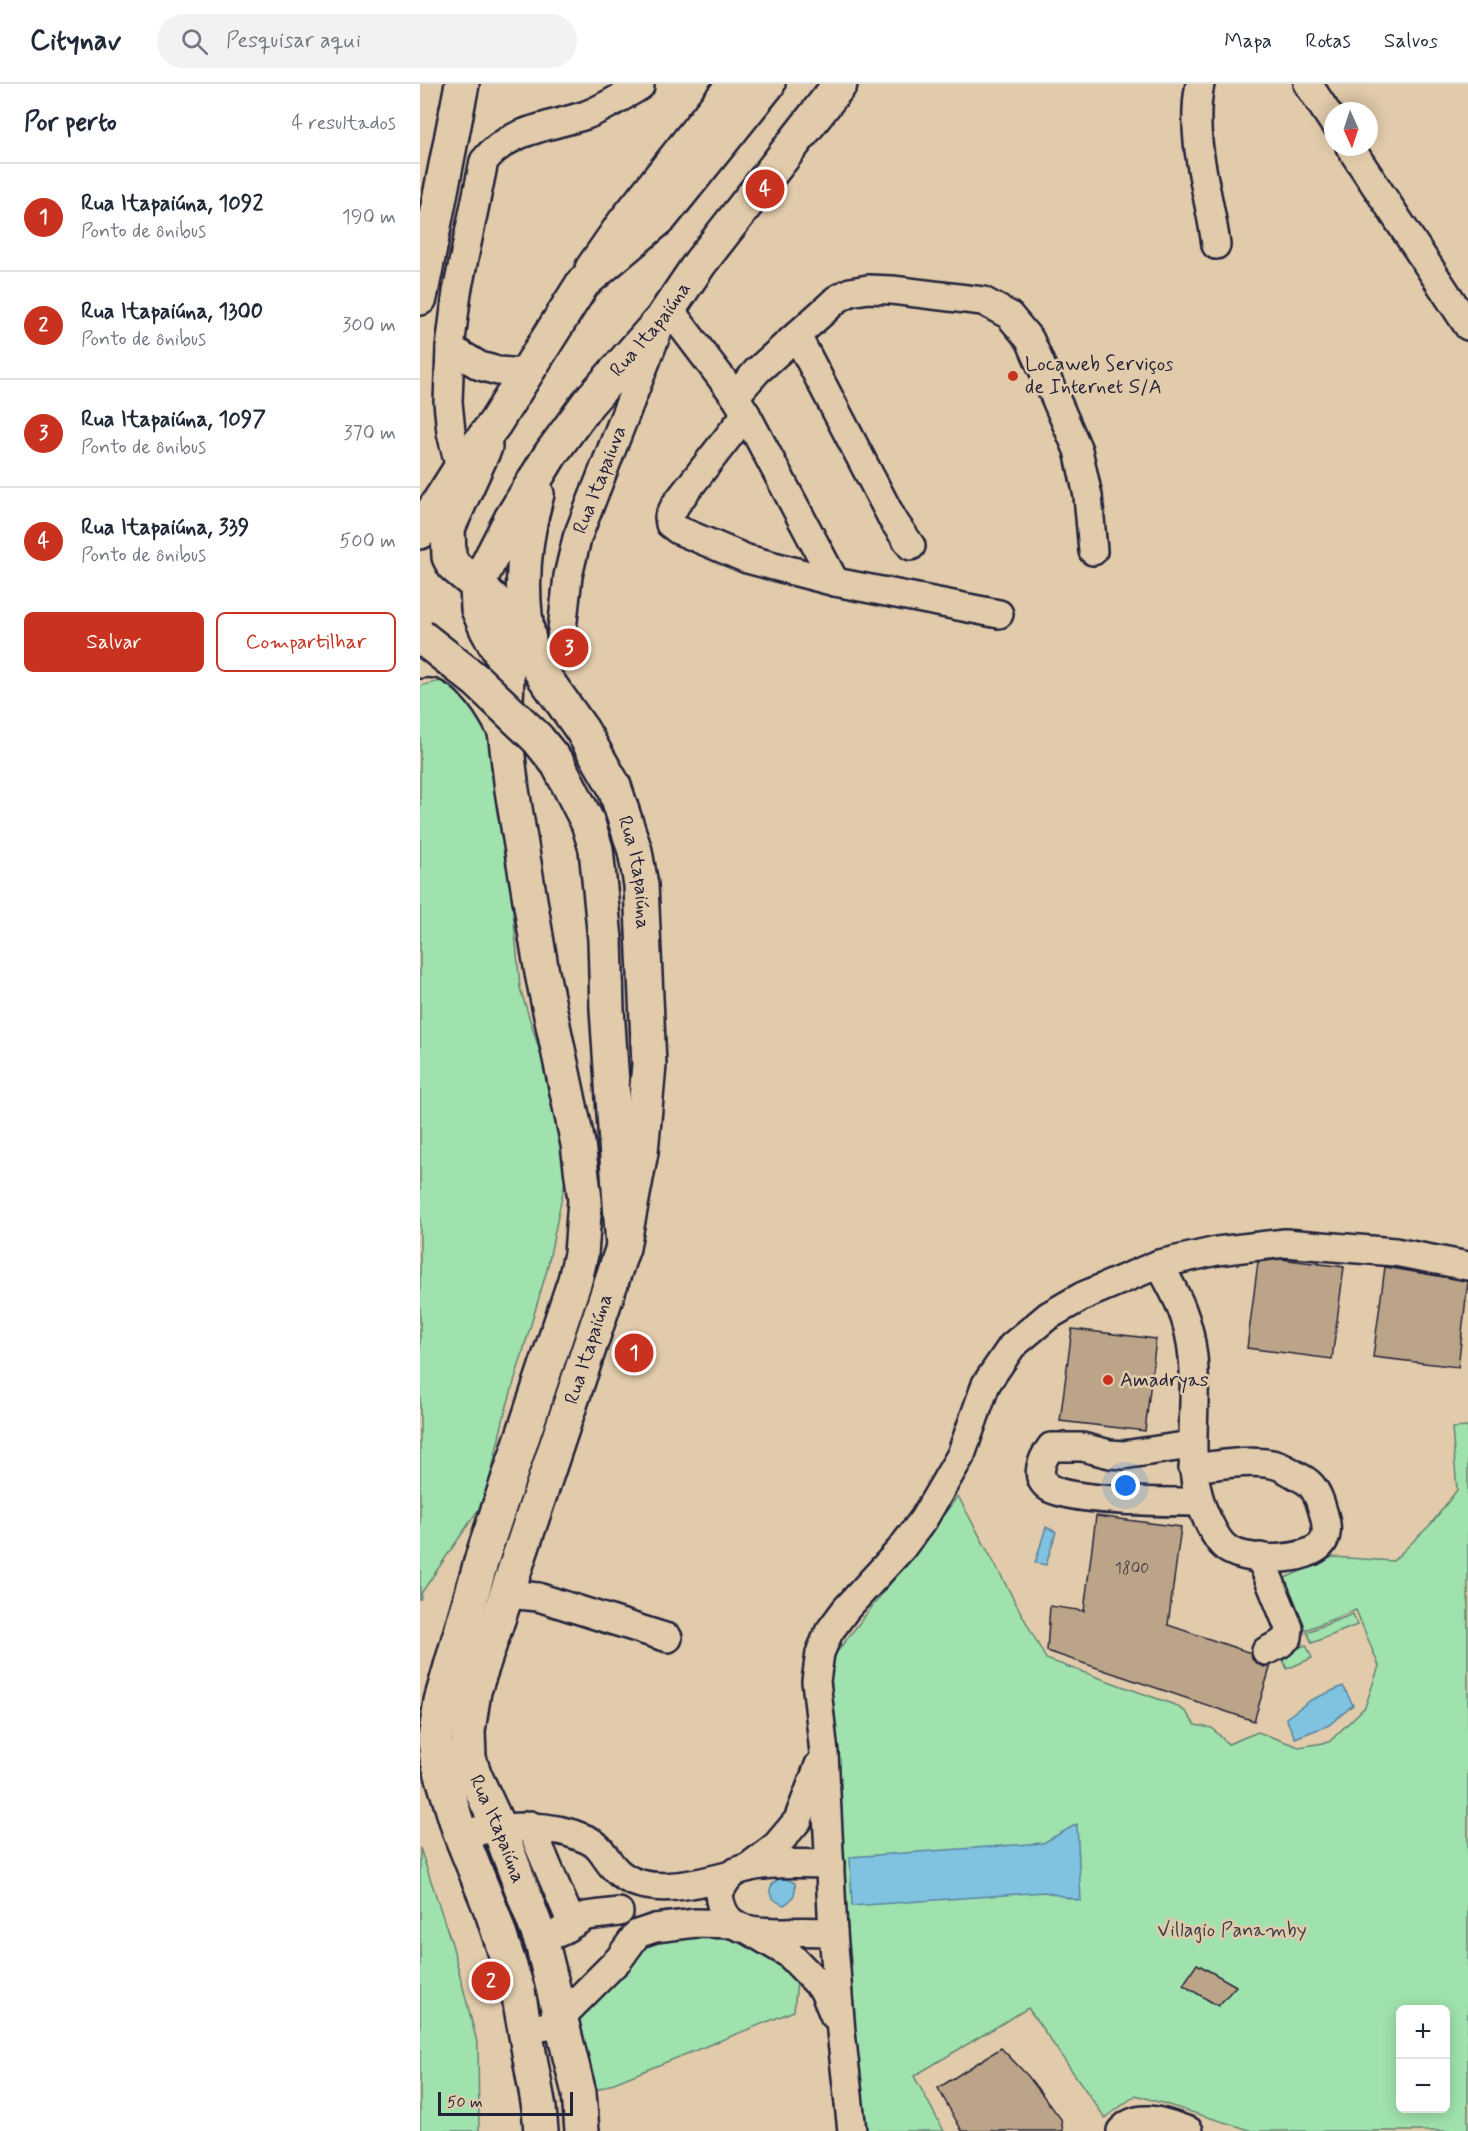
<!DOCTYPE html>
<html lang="pt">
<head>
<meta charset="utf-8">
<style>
  :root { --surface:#fff; --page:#f2f2f3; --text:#1f2937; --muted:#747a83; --line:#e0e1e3; --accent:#c8321e }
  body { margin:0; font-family:Mynerve,sans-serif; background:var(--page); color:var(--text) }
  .controls { position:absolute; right:18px; bottom:18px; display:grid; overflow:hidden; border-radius:9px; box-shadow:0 3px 15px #0003 }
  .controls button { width:54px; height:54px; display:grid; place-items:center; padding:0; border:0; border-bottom:2px solid var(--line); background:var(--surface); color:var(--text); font:30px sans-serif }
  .compass { position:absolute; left:904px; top:18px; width:54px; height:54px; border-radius:50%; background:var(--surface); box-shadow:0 3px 15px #0003; rotate:177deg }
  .scale { position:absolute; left:18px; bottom:15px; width:135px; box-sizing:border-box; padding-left:6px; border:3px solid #22223b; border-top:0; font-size:16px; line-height:21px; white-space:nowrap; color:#22223b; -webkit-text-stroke:4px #e1cbaa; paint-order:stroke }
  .you { position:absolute; left:706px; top:1402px; width:21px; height:21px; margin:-15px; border:4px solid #fff; border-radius:50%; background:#1a73e8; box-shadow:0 0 0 9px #1a73e833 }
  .badge { display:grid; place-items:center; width:39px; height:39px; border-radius:50%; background:var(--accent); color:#fff; font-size:20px; font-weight:700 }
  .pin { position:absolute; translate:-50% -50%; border:3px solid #fff; box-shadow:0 2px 6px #0006 }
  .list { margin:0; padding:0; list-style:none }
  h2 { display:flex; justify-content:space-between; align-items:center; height:78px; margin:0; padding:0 24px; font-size:26px }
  h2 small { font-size:20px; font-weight:400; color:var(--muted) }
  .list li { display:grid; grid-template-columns:39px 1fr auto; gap:18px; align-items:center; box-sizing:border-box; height:108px; padding:0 24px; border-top:2px solid var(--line) }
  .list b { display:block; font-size:22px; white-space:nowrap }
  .list p { margin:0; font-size:20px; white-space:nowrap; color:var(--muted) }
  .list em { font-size:20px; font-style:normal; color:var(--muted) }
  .actions { display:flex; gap:12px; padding:18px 24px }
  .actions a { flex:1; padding:14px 0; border:2px solid var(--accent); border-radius:9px; text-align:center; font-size:21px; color:var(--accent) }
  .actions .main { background:var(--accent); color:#fff }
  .icon { flex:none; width:33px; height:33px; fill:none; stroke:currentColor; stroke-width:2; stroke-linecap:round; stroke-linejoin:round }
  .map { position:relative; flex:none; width:1048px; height:2047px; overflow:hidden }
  header { display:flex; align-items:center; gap:36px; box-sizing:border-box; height:84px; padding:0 30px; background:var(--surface); border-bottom:2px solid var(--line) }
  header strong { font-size:28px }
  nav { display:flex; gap:33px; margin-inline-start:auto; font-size:21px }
  .search { width:420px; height:54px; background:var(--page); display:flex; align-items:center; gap:15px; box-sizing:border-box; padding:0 21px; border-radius:33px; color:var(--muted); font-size:22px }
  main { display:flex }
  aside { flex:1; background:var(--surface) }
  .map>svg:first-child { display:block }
  .green { fill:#a0e2ad; stroke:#618274; stroke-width:1.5; fill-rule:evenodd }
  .water { fill:#7fc3e0; stroke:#5a839e; stroke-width:1.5 }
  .building { fill:#bba488; stroke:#22223b; stroke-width:1.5 }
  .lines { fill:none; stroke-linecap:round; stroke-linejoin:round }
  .minor-casing { stroke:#22223b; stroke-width:32 }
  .major-casing { stroke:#22223b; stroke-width:38 }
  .highway-casing { stroke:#22223b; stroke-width:38 }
  .minor { stroke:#e1cbaa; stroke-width:27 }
  .major { stroke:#e1cbaa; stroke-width:33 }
  .highway { stroke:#e1cbaa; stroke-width:33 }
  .highway-bridge-casing { stroke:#22223b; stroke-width:38; stroke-linecap:butt }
  .highway-bridge { stroke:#e1cbaa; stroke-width:33 }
  .poi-dot { fill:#c8321e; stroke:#e1cbaa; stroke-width:2 }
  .labels { text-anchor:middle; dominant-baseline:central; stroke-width:5; stroke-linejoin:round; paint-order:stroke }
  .number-label { font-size:16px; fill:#48424e }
  .street-label { font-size:20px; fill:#22223b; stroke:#e1cbaa }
  .poi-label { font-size:20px; fill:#22223b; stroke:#e1cbaa; text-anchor:start }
  .park-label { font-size:20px; fill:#353f4c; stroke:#e1cbaa }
</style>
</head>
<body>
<header>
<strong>Citynav</strong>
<div class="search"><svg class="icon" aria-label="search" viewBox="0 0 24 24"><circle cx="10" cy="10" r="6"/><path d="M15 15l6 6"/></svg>Pesquisar aqui</div>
<nav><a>Mapa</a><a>Rotas</a><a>Salvos</a></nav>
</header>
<main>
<aside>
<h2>Por perto<small>4 resultados</small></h2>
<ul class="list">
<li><span class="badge">1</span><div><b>Rua Itapaiúna, 1092</b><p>Ponto de ônibus</p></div><em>190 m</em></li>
<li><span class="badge">2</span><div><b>Rua Itapaiúna, 1300</b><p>Ponto de ônibus</p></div><em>300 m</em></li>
<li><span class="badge">3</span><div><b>Rua Itapaiúna, 1097</b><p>Ponto de ônibus</p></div><em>370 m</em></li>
<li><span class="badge">4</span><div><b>Rua Itapaiúna, 339</b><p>Ponto de ônibus</p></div><em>500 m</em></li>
</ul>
<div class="actions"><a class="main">Salvar</a><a>Compartilhar</a></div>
</aside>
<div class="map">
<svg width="1048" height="2047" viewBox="0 0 1048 2047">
  <rect width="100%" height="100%" fill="#e1cbaa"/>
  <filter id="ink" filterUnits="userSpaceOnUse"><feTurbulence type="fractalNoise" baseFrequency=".0167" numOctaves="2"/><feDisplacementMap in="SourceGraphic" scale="12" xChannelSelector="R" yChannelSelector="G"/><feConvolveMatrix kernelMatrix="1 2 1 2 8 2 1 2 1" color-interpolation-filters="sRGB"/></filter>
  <g filter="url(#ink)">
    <path class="green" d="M20 597 46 611 71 650 90 792 100 904 139 1029 146 1093 127 1186 84 1332 65 1416 2 1508 0 1516V602Z
      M1048 1343V2047H833L716 2011 685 2034 608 1924 494 1992 524 2047H441L406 1582 538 1412 626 1575 755 1621 766 1628 775 1641 792 1644 808 1660 838 1648 879 1663 909 1658 945 1623 959 1582 936 1526 885 1546 865 1494 913 1473 973 1477 1011 1440 1037 1406 1032 1344ZM980 1926H1026V2024H980Z
      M933 1530 937 1541 892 1559 887 1548Z
      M886 1561 892 1574 867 1585 861 1571Z
      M0 1764 32 1860 58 1962 59 2047H0Z
      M314 1845 378 1886 374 1927 169 2009 157 1939 174 1910 221 1855Z"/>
    <path class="water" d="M626 1443 636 1448 626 1481 615 1479Z
      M923 1602 933 1621 909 1641 875 1654 866 1634 891 1616Z
      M657 1740 661 1817 625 1808 432 1822 430 1773 623 1759Z
      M362 1793 375 1799C376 1809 374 1815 364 1821 346 1814 345 1802 362 1793Z"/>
    <path class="building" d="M861 1175 924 1183 912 1275 827 1264 838 1178Z
      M965 1183 1048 1197 1038 1283 953 1273Z
      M652 1245 736 1255 725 1347 640 1337Z
      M676 1432 761 1443 748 1541 831 1569 832 1575 838 1580 844 1583 851 1581 834 1637 627 1567 630 1522 664 1527Z
      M777 1880 816 1902 798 1922 763 1901Z
      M581 1964 608 1992 641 2035 643 2047H542L518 2004Z"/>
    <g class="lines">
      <g class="minor-casing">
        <g id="minor">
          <path d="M780 0C769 55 789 107 796 161"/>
          <path d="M888 0 913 38"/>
          <path d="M930 63 1048 242"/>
          <path d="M249 225 315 312 326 330 415 498 579 530"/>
          <path d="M377 252 473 436 491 462"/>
          <path d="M30 264 60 282 78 287 106 289"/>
          <path d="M315 312 337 287 404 227 417 215 430 208 448 205 472 206 563 217 589 231 610 256 658 366 668 412 673 467"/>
          <path d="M326 330 256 420 249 433 250 440 258 446 327 475 415 498"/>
          <path d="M40 385 31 348 28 318 30 264 37 208 64 77C89 45 130 43 166 31 185 24 203 12 220 2V0"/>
          <path id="s1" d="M140 564 148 492 157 454 239 244"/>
          <path d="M739 1180C758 1214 769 1234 773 1273 779 1328 762 1383 787 1435 792 1444 796 1455 804 1462 820 1479 893 1480 904 1456 909 1446 905 1434 902 1424 899 1413 893 1400 883 1395 875 1391 867 1385 859 1382 836 1374 797 1381 773 1384"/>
          <path d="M771 1361 703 1371 690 1370 662 1363H631C622 1375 614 1392 628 1403 647 1418 751 1418 779 1418"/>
          <path d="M840 1473 869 1544 868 1553 860 1560 846 1567"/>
          <path d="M87 1510 118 1513 248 1554"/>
          <path d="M110 1741 152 1840"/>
          <path d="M40 1749C84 1744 123 1736 166 1755 182 1762 183 1772 194 1784 221 1815 277 1800 311 1791"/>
          <path d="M410 1780C385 1780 333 1776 312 1790 307 1794 301 1804 299 1810 303 1850 335 1848 366 1848 382 1847 398 1848 413 1848"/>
          <path d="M327 1784 356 1762 378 1736 399 1681"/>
          <path d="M332 1848 369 1870 403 1905 414 1931"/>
          <path d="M138 1849 166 1832 199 1828"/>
          <path d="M105 1946 127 1942 140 1934 199 1875 217 1850 235 1844 276 1839 315 1840"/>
          <path d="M432 2047 421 1948 413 1848 404 1669 396 1597 400 1569 409 1548 426 1525 481 1465 503 1436 541 1371 566 1300 592 1262 628 1232 663 1212 739 1180 797 1167 865 1159 975 1168 1048 1182"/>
          <path d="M701 2047C719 2026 747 2040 769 2047"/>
        </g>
      </g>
      <g class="major-casing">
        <g id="major">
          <path d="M172 185 204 139 314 0"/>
          <path id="s2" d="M65 363 28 444 29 473 34 482 72 514 85 530 125 594 162 646 194 702 215 767 221 801 229 981 221 1068 203 1163 54 1607 48 1647 49 1674 54 1690 79 1744 122 1859 159 2009 162 2047"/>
          <path d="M110 561C99 512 103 459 117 410"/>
          <path id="s3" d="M121 2047 119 2024 98 1907 73 1831 40 1749 17 1674 15 1655 21 1617 63 1471 155 1196 161 1170 165 1116 158 1060 122 889 92 706 85 647 87 590 82 572 67 546 58 525 57 501 91 435 130 371 168 319 242 235 280 179 420 0"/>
        </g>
      </g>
      <g class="highway-casing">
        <path id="highway" d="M0 214 42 0
          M0 448 40 385 75 339 163 199 241 133 348 0
          M0 577C40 570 70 617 85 647
          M185 855 187 925 203 1163"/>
      </g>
      <use href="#minor" class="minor"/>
      <use href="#major" class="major"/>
      <use href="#highway" class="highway"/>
      <g class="highway-bridge-casing">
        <path id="highway-bridge" d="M0 552 57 597 117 654 138 680 168 739 176 765 185 855"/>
      </g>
      <use href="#highway-bridge" class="highway-bridge"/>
    </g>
  </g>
  <g class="poi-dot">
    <circle cx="593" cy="292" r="6"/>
    <circle cx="688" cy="1296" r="6"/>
  </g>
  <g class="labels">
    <g class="number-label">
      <text x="712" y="1484">1800</text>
    </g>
    <g class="street-label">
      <text stroke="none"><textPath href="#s3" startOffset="1908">Rua Itapaiúna</textPath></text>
      <text stroke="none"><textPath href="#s1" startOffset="174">Rua Itapaiuva</textPath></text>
      <text stroke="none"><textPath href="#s2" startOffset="492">Rua Itapaiúna</textPath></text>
      <text transform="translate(169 1265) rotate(-72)">Rua Itapaiúna</text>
      <text stroke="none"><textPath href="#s2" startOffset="1482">Rua Itapaiúna</textPath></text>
    </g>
    <g class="poi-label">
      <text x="605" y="280">Locaweb Serviços<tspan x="605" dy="23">de Internet S/A</tspan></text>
      <text x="700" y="1296">Amadryas</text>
    </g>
    <g class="park-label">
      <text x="812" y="1846">Villagio Panamby</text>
    </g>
  </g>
</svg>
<div class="controls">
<button>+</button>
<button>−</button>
</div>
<svg class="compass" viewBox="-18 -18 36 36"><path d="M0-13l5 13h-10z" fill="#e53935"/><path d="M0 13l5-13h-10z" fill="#747a83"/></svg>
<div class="scale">50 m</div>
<div class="you"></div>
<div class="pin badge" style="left:214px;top:1269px">1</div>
<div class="pin badge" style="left:71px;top:1897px">2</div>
<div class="pin badge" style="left:149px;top:564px">3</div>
<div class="pin badge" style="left:345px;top:105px">4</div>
</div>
</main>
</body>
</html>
